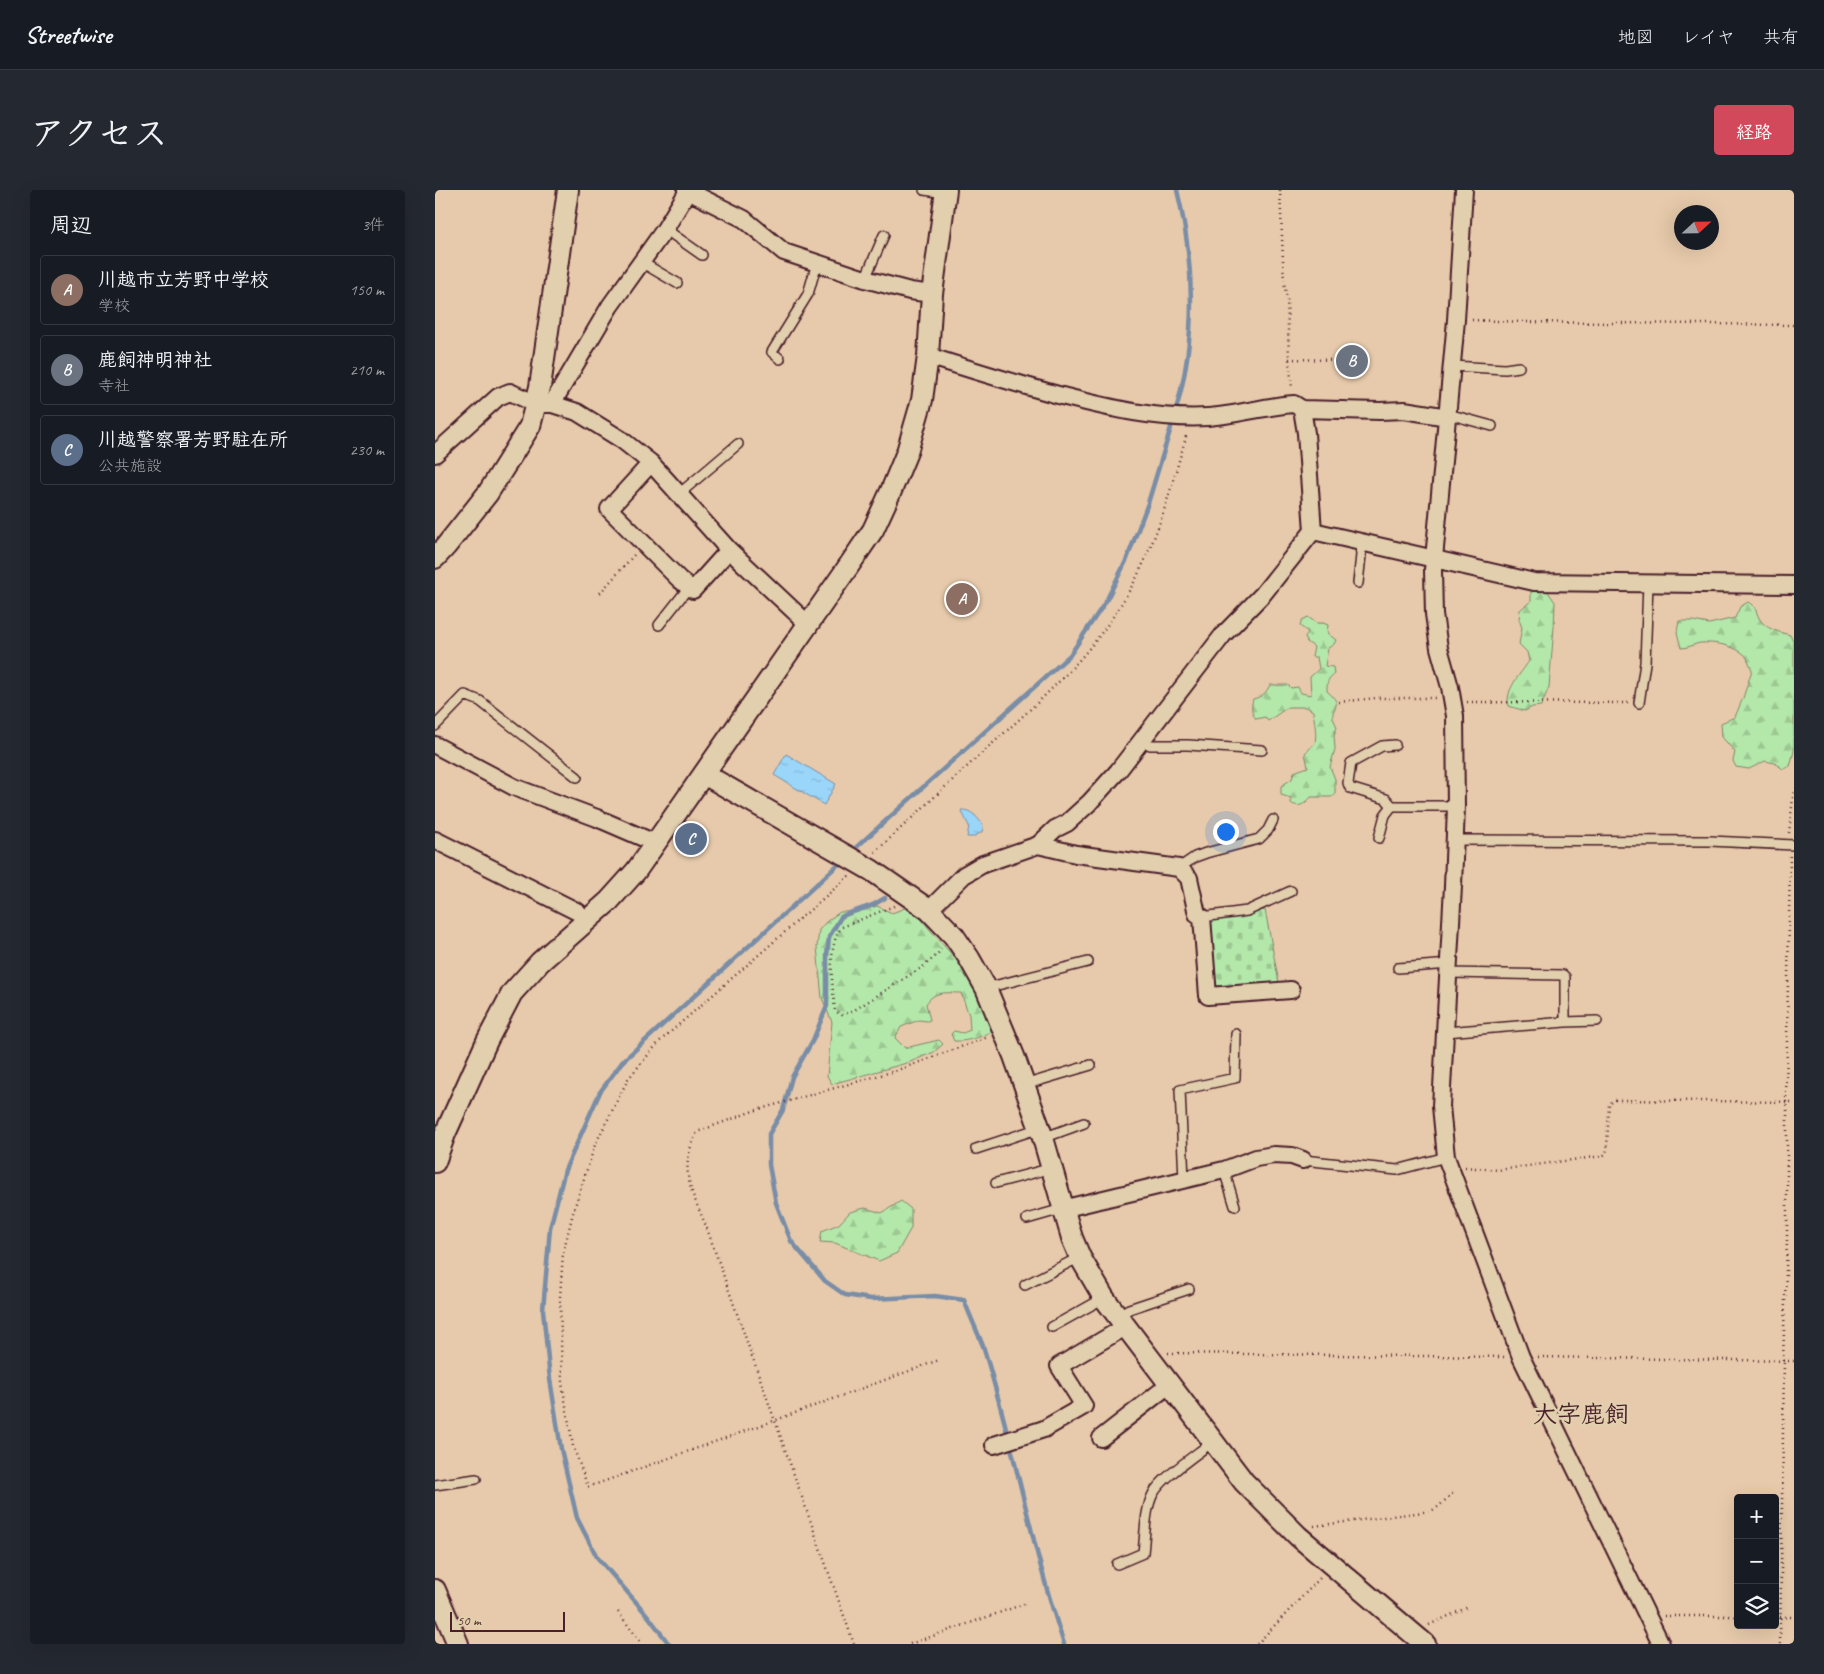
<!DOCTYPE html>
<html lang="ja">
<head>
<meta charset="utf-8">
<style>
  :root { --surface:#171b24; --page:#242831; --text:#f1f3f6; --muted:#9ea1a6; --line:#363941; --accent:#d1495b }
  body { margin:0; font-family:Caveat,"Klee One",sans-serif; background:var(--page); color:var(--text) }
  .controls { position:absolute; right:15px; bottom:15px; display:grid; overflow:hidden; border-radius:5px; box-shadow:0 5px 20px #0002 }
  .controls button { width:45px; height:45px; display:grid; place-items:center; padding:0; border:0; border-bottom:1px solid var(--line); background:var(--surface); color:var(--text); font:25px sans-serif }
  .compass { position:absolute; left:1239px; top:15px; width:45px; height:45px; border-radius:50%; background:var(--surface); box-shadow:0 5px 20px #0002; rotate:68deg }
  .scale { position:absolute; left:15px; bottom:12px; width:115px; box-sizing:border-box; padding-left:5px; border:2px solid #4a1f2b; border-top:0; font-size:14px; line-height:18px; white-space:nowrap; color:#4a1f2b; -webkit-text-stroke:4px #e1cfad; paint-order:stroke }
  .you { position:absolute; left:790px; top:641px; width:18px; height:18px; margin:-12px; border:4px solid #fff; border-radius:50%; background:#1a73e8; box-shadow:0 0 0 8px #1a73e833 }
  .badge { display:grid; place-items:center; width:32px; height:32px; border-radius:50%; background:var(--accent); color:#fff; font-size:16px; font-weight:700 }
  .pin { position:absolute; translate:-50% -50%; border:2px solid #fff; box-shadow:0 1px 5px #0006 }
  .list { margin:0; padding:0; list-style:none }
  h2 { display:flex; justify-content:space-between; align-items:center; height:65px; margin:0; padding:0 20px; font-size:21px }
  h2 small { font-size:16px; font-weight:400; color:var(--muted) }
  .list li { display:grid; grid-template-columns:32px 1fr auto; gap:15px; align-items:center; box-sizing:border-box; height:70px; margin:0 10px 10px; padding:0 10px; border:1px solid var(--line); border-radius:5px }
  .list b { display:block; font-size:19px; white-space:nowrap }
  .list p { margin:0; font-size:16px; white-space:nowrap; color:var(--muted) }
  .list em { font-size:16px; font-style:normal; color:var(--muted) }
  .icon { flex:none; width:28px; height:28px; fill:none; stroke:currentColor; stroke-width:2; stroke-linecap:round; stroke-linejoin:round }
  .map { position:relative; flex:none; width:1359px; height:1454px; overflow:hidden; border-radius:5px }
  header { display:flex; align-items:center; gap:30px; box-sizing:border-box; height:70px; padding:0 25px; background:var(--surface); border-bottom:1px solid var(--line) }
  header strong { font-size:24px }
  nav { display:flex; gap:28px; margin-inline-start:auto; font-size:18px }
  .intro { display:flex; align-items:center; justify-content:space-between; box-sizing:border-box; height:120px; padding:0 30px }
  h1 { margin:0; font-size:35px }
  .button { padding:12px 22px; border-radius:5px; background:var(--accent); color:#fff; font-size:18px; font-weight:700 }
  main { display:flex; gap:30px; padding:0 30px }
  aside { flex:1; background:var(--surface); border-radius:5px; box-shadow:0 5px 20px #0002 }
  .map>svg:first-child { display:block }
  .forest { fill:url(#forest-firs); stroke:#7f846a }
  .cemetery { fill:url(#cemetery-stones); stroke:#7f846a }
  .water { fill:url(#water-ripples); stroke:#798da7 }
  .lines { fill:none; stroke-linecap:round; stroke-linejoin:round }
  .stream { stroke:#798da7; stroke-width:4.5 }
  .service-casing { stroke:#4a1f2b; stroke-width:12 }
  .minor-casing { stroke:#4a1f2b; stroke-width:20 }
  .tertiary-casing { stroke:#4a1f2b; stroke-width:24 }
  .path { stroke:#4a1f2b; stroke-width:2.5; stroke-dasharray:1 4; stroke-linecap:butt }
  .service { stroke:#e1cfad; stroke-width:9 }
  .minor { stroke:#e1cfad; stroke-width:16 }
  .tertiary { stroke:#e1cfad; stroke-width:20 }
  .labels { text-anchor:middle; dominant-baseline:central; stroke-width:5; stroke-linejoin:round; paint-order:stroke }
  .quarter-label { font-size:24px; font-weight:bold; fill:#4a1f2b; stroke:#e1cfad }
</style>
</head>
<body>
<header>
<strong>Streetwise</strong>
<nav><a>地図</a><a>レイヤ</a><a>共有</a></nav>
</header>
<div class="intro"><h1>アクセス</h1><a class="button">経路</a></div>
<main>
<aside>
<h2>周辺<small>3件</small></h2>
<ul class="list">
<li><span class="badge" style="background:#8d6e63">A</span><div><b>川越市立芳野中学校</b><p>学校</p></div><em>150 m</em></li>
<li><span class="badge" style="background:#6b7280">B</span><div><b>鹿飼神明神社</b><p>寺社</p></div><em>210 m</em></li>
<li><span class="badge" style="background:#5c6f8a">C</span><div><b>川越警察署芳野駐在所</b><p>公共施設</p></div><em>230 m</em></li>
</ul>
</aside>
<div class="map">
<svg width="1359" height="1454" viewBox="0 0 1359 1454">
  <defs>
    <pattern id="forest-firs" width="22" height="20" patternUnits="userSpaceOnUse" patternTransform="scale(1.25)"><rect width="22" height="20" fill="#b4e8aa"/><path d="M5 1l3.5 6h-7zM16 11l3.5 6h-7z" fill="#9cc792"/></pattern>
    <pattern id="cemetery-stones" width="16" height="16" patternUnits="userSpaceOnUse" patternTransform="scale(1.25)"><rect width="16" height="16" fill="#b4e8aa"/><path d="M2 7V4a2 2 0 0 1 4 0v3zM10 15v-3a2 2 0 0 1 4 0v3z" fill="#9cc792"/></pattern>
    <pattern id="water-ripples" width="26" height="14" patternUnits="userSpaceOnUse" patternTransform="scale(1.25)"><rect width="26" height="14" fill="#99d6fa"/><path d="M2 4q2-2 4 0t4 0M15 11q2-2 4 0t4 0" fill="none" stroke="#85b7d6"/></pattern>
  </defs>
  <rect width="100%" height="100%" fill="#e7caab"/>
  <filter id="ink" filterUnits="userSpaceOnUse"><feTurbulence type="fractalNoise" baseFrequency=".02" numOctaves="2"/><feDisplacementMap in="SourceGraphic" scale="10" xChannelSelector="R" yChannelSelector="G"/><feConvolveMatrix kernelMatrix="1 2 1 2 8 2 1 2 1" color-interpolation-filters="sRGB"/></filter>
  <g filter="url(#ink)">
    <path class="forest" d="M1102 397 1111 399 1120 412 1119 437 1114 497 1106 516 1097 517 1090 521 1074 516C1069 500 1086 484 1094 471L1092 462 1084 454 1087 438 1084 429 1085 420 1096 411V402Z
      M1313 412C1322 418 1320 420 1324 428 1330 439 1344 442 1355 445L1359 454V561L1355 576 1348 579 1340 573 1330 571 1314 579 1301 577 1298 571 1300 562 1287 547 1286 533 1300 527 1308 508 1317 480C1315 475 1313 469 1310 465 1299 455 1279 452 1265 453 1258 454 1254 458 1246 458L1242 442 1244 431H1258L1274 434 1300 428 1305 417Z
      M873 427 881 433H888L893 435 892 443 901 450 899 454 893 458 890 476 898 477 899 484C892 489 892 493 892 501 910 517 896 515 898 528 899 531 901 534 902 537L899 545 900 559 895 577 900 589V605L896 607H876C871 613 864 619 856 613V608L846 605V596L857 589 859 582 873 577 870 563C873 560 877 557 879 554 883 549 879 529 878 521L871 517H853L833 531 830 527 821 529C816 522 816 517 818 509 827 507 831 503 835 495H853L856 498 863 497 866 503 876 505 875 487 884 479 882 467H877L879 457 872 452 870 447 873 442 865 436 867 430Z
      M442 716 457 723 470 718 482 724 502 748 530 779 542 805 545 814 553 824 561 840C547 846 534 852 519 851L516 844 519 841 528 843 535 840 534 825 526 803C512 803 499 800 491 814L495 830 492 831 484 830 466 837 460 848 470 858 504 850 508 854 499 862 475 872 397 894 392 886 397 832 387 808 382 757 384 740 391 732 405 722H421Z
      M466 1011 476 1019V1038L462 1063 444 1071 400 1053 385 1052 387 1041 404 1034 415 1022 430 1018 447 1023Z"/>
    <path class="cemetery" d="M830 720 845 798 778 803 772 731Z"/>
    <path class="water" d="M351 564 401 594 389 615 339 585Z
      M526 620C536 619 544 628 548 637L547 642 538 647H532L534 636Z"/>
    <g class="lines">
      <path class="stream" d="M740 223C762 149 760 74 742 0
        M416 662 635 465 671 411 692 369 713 313 738 231
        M450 708 438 715 412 724 406 727 394 747 392 766V816L378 850 357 887 348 920 334 944V975L341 1013 356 1051 390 1091 410 1105 436 1109 500 1106 529 1110C535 1126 542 1141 548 1156 579 1254 596 1357 629 1454
        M234 1454 213 1426 162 1367 142 1328 126 1259 115 1189 108 1120 115 1038 130 980 165 902 188 871 407 671"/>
      <g class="service-casing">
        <path id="service" d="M489 0 511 3
          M230 39 267 65
          M206 72 242 93
          M430 89 449 45
          M345 169 337 162 373 104 382 73
          M1017 176 1070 179 1084 177
          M1013 224 1057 236
          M244 304 303 254
          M923 393 926 365 925 353
          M224 435 254 397
          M1204 513 1210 473 1213 394
          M0 536 30 505 45 511 142 587
          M707 551 715 555H753L827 560
          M957 616 951 609 915 598 913 593 916 573 947 556 960 555
          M944 648 950 625 957 616H1021
          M1020 650 1275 651 1359 655
          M744 678 760 667 771 663 824 649 833 640 838 630
          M767 727 812 721 856 701
          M963 778 1015 774
          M551 798 653 772
          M1130 832 1162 831
          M1011 842 1130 832V787L1128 785 1014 783
          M589 895 656 875
          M608 948 649 933
          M541 959 605 938
          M868 970 962 980 1011 967
          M789 980 800 1016
          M749 990 745 900 800 888 801 844
          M561 993 617 978
          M592 1029 627 1019
          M590 1095 645 1067
          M682 1126 694 1119 754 1099
          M617 1137 669 1108
          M0 1295 41 1289
          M682 1374 708 1363C710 1346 710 1319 718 1304 726 1288 761 1265 777 1252"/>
      </g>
      <g class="minor-casing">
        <path id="minor" d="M251 0 309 29 349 62 430 89 475 101 497 104
          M1029 0 1021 130 998 380 999 424 1004 458 1015 497 1020 526 1021 616 1018 696 1006 916 1011 967 1086 1167 1226 1454
          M493 166C537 180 582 194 627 206 674 218 724 230 773 227 802 225 830 216 859 214L867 219 945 221 969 220 1013 227
          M117 214 175 116 230 39 253 1
          M0 264 63 207 75 202 101 214H117L142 222 187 250 216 273 294 360 374 435
          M216 273 174 319 245 390 258 400 294 360
          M878 341 1099 392 1359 395
          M0 555 79 597 162 628 220 653
          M0 650 143 722 152 732
          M603 655 641 664 744 678 754 688 762 724 767 727 773 806 856 800
          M494 720 529 685 548 674 603 655 620 639 632 633 654 613 683 581 788 445 828 404 878 341 871 243 867 219
          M627 1019 789 980 821 968 839 965 857 966 868 970
          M666 1248 735 1194
          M559 1255 609 1239 649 1216 624 1176 690 1137"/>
      </g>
      <g class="tertiary-casing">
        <path id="tertiary" d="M0 368 11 356 53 303 95 236 105 197 133 0
          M269 584 436 680 494 720 519 746 534 768 551 798 579 866 608 948 637 1048 645 1067 669 1108 809 1292 863 1346 990 1454
          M0 972 10 944 52 851 77 803 105 772 174 711 201 681 413 377 438 340 456 301 472 262 487 210 493 166 497 104 511 0
          M0 1400 23 1454"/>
      </g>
      <path class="path" d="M845 0 849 93 852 107 854 169 857 198
        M1037 130 1088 132 1359 135
        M854 169 900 170
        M165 403 199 365
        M904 512 941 508H1003
        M1032 512 1194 513
        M1354 643 1359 599
        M440 662C476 629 512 595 548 562 599 516 648 475 685 416 719 364 735 302 752 243
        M414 686 224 852 193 889 160 955 139 1019 128 1063 125 1107 127 1193 138 1256 153 1297 341 1230 504 1170
        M459 716 407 737C391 754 398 799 400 821L407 825 418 821 489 776 502 765 507 757
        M1351 912 1355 666
        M1030 977 1063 980 1167 966 1171 964 1172 958 1174 914 1180 910 1359 912
        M733 1163 1070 1167
        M1103 1167 1359 1171
        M1348 1171 1352 1050V913
        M879 1336 996 1321 1003 1317 1018 1303
        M183 1422 207 1454
        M1229 1426H1303
        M1340 1427H1359
        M994 1435 1033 1417
        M419 1454 271 1036C256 1000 243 980 262 942L318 921 460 881 553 847
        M475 1454 592 1413
        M822 1454 886 1387
        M1345 1454 1349 1171"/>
      <use href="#service" class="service"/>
      <use href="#minor" class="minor"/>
      <use href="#tertiary" class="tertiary"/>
    </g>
  </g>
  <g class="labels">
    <g class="quarter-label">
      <text x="1146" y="1224">大字鹿飼</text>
    </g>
  </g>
</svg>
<div class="controls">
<button>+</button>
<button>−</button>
<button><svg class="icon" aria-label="layers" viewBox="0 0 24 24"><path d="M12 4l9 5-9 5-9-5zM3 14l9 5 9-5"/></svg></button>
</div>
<svg class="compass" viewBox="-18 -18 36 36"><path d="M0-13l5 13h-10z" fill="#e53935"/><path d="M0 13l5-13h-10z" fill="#9ea1a6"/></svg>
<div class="scale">50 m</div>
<div class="you"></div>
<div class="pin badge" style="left:527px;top:409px;background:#8d6e63">A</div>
<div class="pin badge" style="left:917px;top:171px;background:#6b7280">B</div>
<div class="pin badge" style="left:256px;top:649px;background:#5c6f8a">C</div>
</div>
</main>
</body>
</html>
